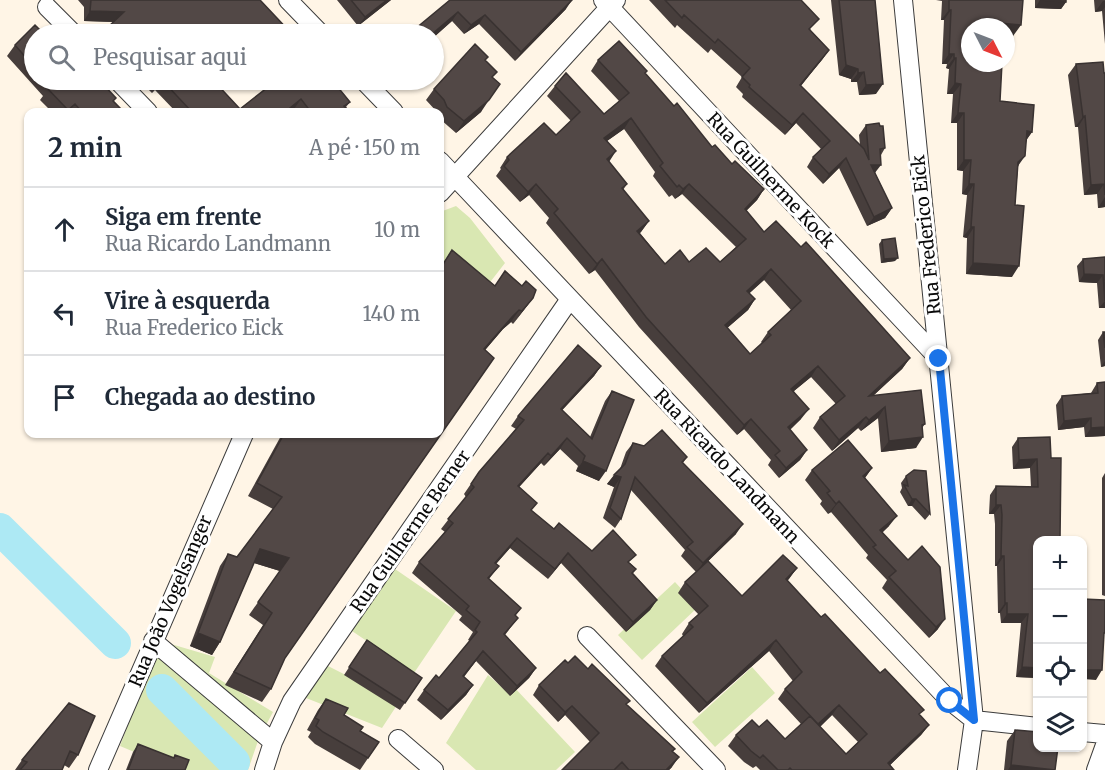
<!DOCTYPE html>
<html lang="pt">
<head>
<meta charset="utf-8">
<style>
  :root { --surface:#fff; --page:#f6f6f7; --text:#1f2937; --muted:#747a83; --line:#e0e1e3 }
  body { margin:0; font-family:Merriweather,serif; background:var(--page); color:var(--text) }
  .controls { position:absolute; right:18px; bottom:18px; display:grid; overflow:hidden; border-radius:12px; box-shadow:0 2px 4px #0004 }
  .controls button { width:54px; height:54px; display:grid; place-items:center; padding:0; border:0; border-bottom:2px solid var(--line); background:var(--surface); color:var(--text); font:30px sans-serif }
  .compass { position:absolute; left:961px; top:18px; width:54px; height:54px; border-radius:50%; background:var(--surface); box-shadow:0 2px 4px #0004; rotate:132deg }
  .stop { position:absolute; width:18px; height:18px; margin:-14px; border:4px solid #1a73e8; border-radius:50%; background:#fff }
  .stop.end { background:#1a73e8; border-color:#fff; box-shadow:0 2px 6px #0008 }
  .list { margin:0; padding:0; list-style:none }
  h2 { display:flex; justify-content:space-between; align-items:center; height:78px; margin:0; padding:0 24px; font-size:26px }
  h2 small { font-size:20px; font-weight:400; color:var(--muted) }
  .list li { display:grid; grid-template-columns:39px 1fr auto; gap:18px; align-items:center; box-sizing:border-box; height:84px; padding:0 24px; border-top:2px solid var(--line) }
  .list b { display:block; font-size:22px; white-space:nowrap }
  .list p { margin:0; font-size:20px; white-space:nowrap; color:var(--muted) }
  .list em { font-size:20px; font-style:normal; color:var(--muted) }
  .icon { flex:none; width:33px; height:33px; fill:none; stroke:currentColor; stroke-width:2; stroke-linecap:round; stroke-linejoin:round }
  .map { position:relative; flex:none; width:1105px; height:770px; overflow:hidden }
  .search { position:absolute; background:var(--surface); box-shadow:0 2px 4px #0004; left:24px; top:24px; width:420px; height:66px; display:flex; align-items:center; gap:15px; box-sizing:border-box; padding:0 21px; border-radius:33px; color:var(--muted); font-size:22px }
  .panel { position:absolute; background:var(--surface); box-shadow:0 2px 4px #0004; left:24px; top:108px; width:420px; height:330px; border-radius:12px }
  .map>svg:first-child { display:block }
  .green { fill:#d9e7b2 }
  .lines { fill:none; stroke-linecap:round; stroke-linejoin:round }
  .river { stroke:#ade9f4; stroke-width:32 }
  .minor-casing { stroke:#3c3c3c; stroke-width:20 }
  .minor { stroke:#fff; stroke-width:18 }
  .wall { fill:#473e3c; fill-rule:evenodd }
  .shaded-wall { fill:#393231 }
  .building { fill:#524846; stroke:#393231; stroke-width:1.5; fill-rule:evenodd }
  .route { stroke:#1a73e8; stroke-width:8 }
  .labels { text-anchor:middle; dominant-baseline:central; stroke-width:6; stroke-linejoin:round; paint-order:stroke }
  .street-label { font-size:18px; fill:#090909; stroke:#fff }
</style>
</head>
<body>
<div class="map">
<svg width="1105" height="770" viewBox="0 0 1105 770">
  <rect width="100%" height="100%" fill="#fff5e6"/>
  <path class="green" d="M456 206 470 218 505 263 477 299 440 263V212Z
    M395 569 456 611 414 673 352 631Z
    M675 582 698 607 642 660 618 635Z
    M164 642 215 657 209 673 273 712 259 738 248 770H177L120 746 151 664Z
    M326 665 399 702 382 728 306 698Z
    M752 667 775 693 715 747 692 722Z
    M488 675 507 692 513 686 575 752 556 770H476L446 743Z"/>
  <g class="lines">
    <path class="river" d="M0 529 115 643
      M162 690 234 762"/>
    <g class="minor-casing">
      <path id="minor" d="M288 0 321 34
        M603 0 939 359
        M903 0 974 720 967 770
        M47 7 74 34
        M117 80 148 112
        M363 80 394 112
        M440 161 950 701 974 720 1038 727
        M440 193 616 0
        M587 636 716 770
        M153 641 273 742
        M1082 732 1105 734
        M398 739 434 770
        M98 770 244 434
        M264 770 273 742 292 701 570 299
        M1096 770 1105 745"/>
    </g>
    <use href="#minor" class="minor"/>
  </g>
  <path class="wall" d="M78 0H260L292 34H102L107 28 113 22 84 21V7Z
    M337 0H391L358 26Z
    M450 0 566 9 515 61 479 24 464 34 452 21 434 37V34Z
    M649 0H801L811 31 829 50 801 86 860 145 859 135 866 125 885 148 881 155 875 173 892 208 885 218 867 226 839 168 823 184 807 167 813 157 821 149 796 123 785 135 742 97 743 94 736 87 742 77 711 49 708 53 677 25 675 28Z
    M831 0H875L876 94 859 95 857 82H851V79L839 75Z
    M936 0H1023L1013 36 970 27 1000 101 1032 132 1027 139 1018 167 1015 205 1012 277 966 274 967 238 963 237 967 195 962 194 963 171 957 170V123H951L953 94H947L949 69 946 68 947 64H942L944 20H941L942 1Z
    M1035 0H1066V2L1061 9 1035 8Z
    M1094 0H1105V44L1102 11 1095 12Z
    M34 34V80H104L102 83 114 101 124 112H52L40 100 43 96 7 56 15 45Z
    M485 60 493 78 481 112 456 133 440 119V112H437L426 100 434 89Z
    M598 60 645 74 674 106 712 147 732 164 764 189 757 200 746 211 764 232 801 247 910 358 902 369 874 395 925 424 922 428 916 448 881 452 878 418 861 431 858 428 832 451 813 428 820 417 836 404 811 377 794 391 801 419 790 430 807 450 800 460 779 478 768 465 771 460 744 429 737 435 639 327 595 270 589 274 546 223 549 218 529 195 520 202 496 176 501 169 500 168 507 157 556 135 571 121 547 96 555 86 604 114 619 101 591 71ZM624 129 655 172 653 176 669 197 672 195 675 199 682 194 736 247 720 262H689L665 264 640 233 649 221 623 190 627 184 609 162 607 141ZM764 280 791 310 768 332 761 342 762 343 750 354 727 328 748 310 755 299 749 293Z
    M1076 64 1105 73V207L1098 208 1097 194 1084 195 1078 127H1075L1068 75Z
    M139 80H213L240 109 264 90 255 80H332L350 102 346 107 350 112H296L294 109 290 112H176L155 90 152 93Z
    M882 240 895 261 881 263 879 244Z
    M452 250 495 286 505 271 522 286 526 281 536 290 533 298 513 324 511 322 503 329 485 350 494 358 285 658 271 689 262 702 225 685 263 625 249 615 280 571 254 563 220 642 212 655 190 646 220 566 228 554 237 557 273 509 248 496 282 434H440V268Z
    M1105 257V308H1099L1097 283 1079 282 1077 266 1083 259Z
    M1103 332H1105V366L1101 367 1098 340Z
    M601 366 594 376 562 410 590 437 605 401 612 391 599 481 576 471 578 466 560 449 544 466 541 463 519 487 532 511 554 529 592 551 630 563 636 569 633 573 657 600 650 610 626 632 561 563 548 579 510 548 496 564 499 566 489 579 521 608 515 616 518 618 505 635 536 668 529 678 510 696 476 661 464 677 473 685 466 695 441 720 417 700 424 690 439 678 470 641 468 640 473 632 459 620 462 616 412 573 419 562 445 532 441 529 466 497 464 494 479 472 516 429 511 426 518 416Z
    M1105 382V436L1085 437 1084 427 1058 430 1056 405 1062 396 1091 393 1097 383Z
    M1050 437 1038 678 1016 677 1021 623H1001L1000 613H998L997 566H995V524L994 514H989L990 495 996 486 1031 487 1030 468 1013 469 1012 447 1018 438Z
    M633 443 687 457 683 463 736 534 708 561 742 596 797 568 787 581 821 617 929 725 921 735 890 765 894 770H760L756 766 753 768 744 762 728 746 736 735 759 727 785 739 801 724 778 699 785 689 793 681 769 651 699 713 655 666 662 656 683 636 682 634 689 623 699 615 678 593 685 582 696 572 681 556 685 550 631 490 621 519 615 528 603 518 614 487 607 484 620 469 626 452ZM832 715 858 742 846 754 820 727Z
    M872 468 865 478 889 526 882 533 938 629 929 638 882 588 887 580 866 558 868 555 831 512 828 514 820 504 822 501 805 480 812 470Z
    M1105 473V596L1102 595V478Z
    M906 476 930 514 925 520 912 506H908L900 492 902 488 901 483Z
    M367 640 422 678 400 710 344 675Z
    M568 663 588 669 675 749 673 752 672 767 669 770H562L590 742 565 715 558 722 533 695 539 685Z
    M326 699 360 731 379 742 360 770 315 744 308 737 311 732 307 730 318 710Z
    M69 703 78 755 69 768 64 765 62 770H15L22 760Z
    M1015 730 1055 770H1004L1007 741Z
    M138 744 173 758 175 755 185 770H126L133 752Z"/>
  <path class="shaded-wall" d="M387 0H391L358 26 365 17Z
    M572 0 566 9 515 61 521 52Z
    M1040 0 1066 2 1061 9 1035 8Z
    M1103 1H1105V7L1102 11 1095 12Z
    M949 10H951L944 20H941Z
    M90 11 124 12 117 22 84 21Z
    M458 12 452 21 434 37V34H432Z
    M485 15 479 24 464 34 471 25Z
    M1000 23 1021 25 1013 36 1006 35V27H998Z
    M829 50 822 60 793 95 800 85Z
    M949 54H954L947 64H942Z
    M954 58H956L949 69 946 68Z
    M846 65 858 69 851 79 839 75Z
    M864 72 857 82H851L858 73Z
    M955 83 961 84 953 94H947Z
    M883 84 876 94 859 95 866 85Z
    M301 99 294 109 290 112H285Z
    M489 100 481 112 456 133 464 121Z
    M75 104 68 112H66L68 110Z
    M803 113 796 123 785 135 792 125Z
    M958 113H964L957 123H951Z
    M1085 116 1078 127H1075L1083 117Z
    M631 118 624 129 597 148 604 138Z
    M1027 131 1032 132 1025 142Z
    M616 151 609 162 607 159Z
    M1025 156 1018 166V162Z
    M846 158 839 168 823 184 829 174Z
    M964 160H971L963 171 957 170Z
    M871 165H881L874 174Z
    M536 184 529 195 520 202 528 192Z
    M689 184 682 194 675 199 683 189Z
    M969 184H974L967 195 962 194Z
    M1104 184 1097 194 1084 195 1091 185Z
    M764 189 757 200 737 220 745 209Z
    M1105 197V207L1098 208Z
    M892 208 885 218 867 226 874 217Z
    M649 221 641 232 630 241 637 231Z
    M971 227H974L967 238 963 237Z
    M898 258 895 261 881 263 884 259Z
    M602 259 595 270 589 274 597 264Z
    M973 263 1019 266 1012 277 966 274Z
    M771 269 764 280 740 302 747 291Z
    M1084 274 1103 275 1097 283 1079 282Z
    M533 298 524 310 513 324 522 311Z
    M755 299 748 310 718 336 725 325Z
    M1105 301V308H1099Z
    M519 310 511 322 503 329 475 362 484 349 512 317Z
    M910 358 902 369 862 406 869 396Z
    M1105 361V366L1101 367Z
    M601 366 594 376 554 419 561 409Z
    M818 366 811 377 784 399 791 389Z
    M885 407 878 418 861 431 869 420Z
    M809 409 801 419 780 438 788 427Z
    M866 417 858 428 832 451 839 440Z
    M1091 418 1084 427 1058 430 1064 421Z
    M751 419 744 429 737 435 744 425Z
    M1105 427V436L1085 437 1091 428Z
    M923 437 916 448 881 452 889 441Z
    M567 438 560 449 544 466 551 456Z
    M807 450 800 460 779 478 786 468Z
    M548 453 541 463 511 496 518 486Z
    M1037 459 1030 468 1013 469 1019 460Z
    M583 461 606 471 599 481 576 471Z
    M872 468 864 479 863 476Z
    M614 475 621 477 614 487 607 484Z
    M912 499H916L912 506H908Z
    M839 501 831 512 828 514 836 504Z
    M996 505H1001L994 514H989Z
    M897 516 889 526 872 541 880 530Z
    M743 524 736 534 697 572 703 563Z
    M517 538 510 548 488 573 495 563Z
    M260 549 289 558 280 571 251 562Z
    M568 553 561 563 548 579 555 569Z
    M1001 556H1004L997 566H995Z
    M797 568 789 579 778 590 786 579Z
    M657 600 650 610 626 632 633 622Z
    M1005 603H1007L1000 613H998Z
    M1007 614H1028L1021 623H1001Z
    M945 619 938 629 929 638 936 627Z
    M198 633 220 642 212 655 190 646Z
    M776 640 769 651 699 713 707 703Z
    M483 651 476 661 456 686 463 676Z
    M1022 667 1038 668V678L1016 677Z
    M536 668 529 678 510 696 517 686Z
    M1083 670H1102L1096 680 1083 679Z
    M473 685 466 695 441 720 448 710Z
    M839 705 832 715 811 735 818 724Z
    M572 706 565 715 558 722 565 712Z
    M929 725 921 735 885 770 888 763Z
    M679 757 672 767 669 770H666Z
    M1011 765 1054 770H1008Z"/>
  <path class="building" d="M91 0H260L292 34H113L107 28 124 12 90 11Z
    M351 0H387L365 17Z
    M450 0H572L521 52 485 15 471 25 458 12 432 34H409Z
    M665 0H801L819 19 809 29 829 50 800 85 864 149 869 160 866 125 879 123 880 126H883L885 148 880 149 881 165H871L892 208 874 217 846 158 829 174 813 157 830 141 803 113 792 125 749 87 750 85 742 77 750 68 718 39 715 43 684 15 682 18Z
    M839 0H875L883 84 866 85 864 72 858 73V69L846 65Z
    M949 0H1023L1021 25 1000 23V27H970V63H1002L1000 101 1034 105 1032 132 1027 131 1025 156 1018 162 1015 205 1024 206 1019 266 973 263 974 227H971L974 184H969L971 160H964V113H958L961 84 955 83 956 58H954V54H949L951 10H949Z
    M1041 0H1066V2Z
    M35 25 44 34H34V67L15 45Z
    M619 41 647 71 645 73 674 106 677 103 712 147 715 145 732 164 735 161 764 189 745 209 764 232 776 221 801 247 806 242 910 358 869 396 921 390 925 424 922 425 923 437 889 441 885 407 869 420 866 417 839 440 820 417 845 396 818 366 791 389 809 409 788 427 807 450 786 468 775 455 780 451 751 419 744 425 646 317 602 259 597 264 554 213 558 209 536 184 528 192 504 166 509 160 507 157 544 123 556 135 580 112 555 86 566 73 604 114 629 93 598 60ZM631 118 663 163 660 166 677 187 679 185 683 189 689 184 746 239 720 262 706 248 689 262 680 250 665 264 637 231 649 221 622 188 627 184 607 159 616 151 604 138ZM771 269 801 301 768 332 771 335 750 354 725 325 755 299 747 291Z
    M434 42 441 51 434 57Z
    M475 44 488 57 485 60 497 72 492 77 500 84 489 100 464 121 447 107 444 100 434 89Z
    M1103 62 1104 73H1105V195L1104 184 1091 185 1085 116 1083 117 1076 64Z
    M46 80H104L102 83 116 98 113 101 124 112H82L75 104 68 110 48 89 51 86Z
    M155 80H213L240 109 273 83 271 80H332L350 102 344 106 350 112H311L301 99 285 112H192L162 80 159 83Z
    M895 238 898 258 884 259 882 240Z
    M452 250 495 286 505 271 522 286 526 281 536 290 533 298 522 311 519 310 512 317 484 349 494 358 285 658 271 689 234 672 272 613 258 602 289 558 260 549 220 642 198 633 228 554 237 557 282 497 257 483 284 434H440V269Z
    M1105 257V301L1103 275 1084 274 1083 259Z
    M1103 332H1105V348Z
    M578 345 601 366 561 409 592 439 612 391 634 400 606 471 583 461 585 456 567 438 551 456 548 453 518 486 537 503 531 510 554 529 559 523 592 551 613 530 636 555 628 562 636 569 632 573 657 600 633 622 568 553 555 569 517 538 495 563 499 566 488 578 521 608 515 615 518 618 504 634 536 668 517 686 483 651 463 676 473 685 448 710 424 690 436 675 439 678 477 632 475 630 480 622 466 610 469 606 419 562 453 523 448 519 474 487 471 484 479 472 524 420 518 416Z
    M1105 382V427L1091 428V418L1064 421 1062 396 1098 393 1097 383Z
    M662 430 687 457 682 462 743 524 703 563 687 547 693 542 635 477 621 519 610 508 621 477 614 475 625 464 633 443 644 446Z
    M1050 437 1051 458H1061L1060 540H1038V668L1022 667 1028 614H1007V603H1005L1004 556H1001L1002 515 1001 505H996V486L1038 487 1037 459 1019 460 1018 438Z
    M848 440 872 468 863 476 897 516 880 530 908 560 922 546 940 567 945 619 936 627 889 577 896 571 873 547 876 545 839 501 836 504 827 493 830 491 812 470Z
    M914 470 926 471 930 514 916 499H912L904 485 908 486 906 476Z
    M783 555 797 568 786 579 821 617 825 614 880 673 885 669 924 710 919 714 929 725 888 763 894 770H792L790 768 788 770H778L763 755 760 758 751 751 736 735 752 720 759 727 767 720 785 739 810 716 846 754 867 734 839 705 818 724 785 689 802 672 776 640 707 703 662 656 693 627 689 623 708 606 685 582 708 561 742 596Z
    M1083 599 1105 600V633H1104L1102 670H1083Z
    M367 640 422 678 405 703 349 667Z
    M575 656 588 669 592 664 630 701 626 704 675 749 672 751 679 757 666 770H629L622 762 614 770H562L599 733 572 706 565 712 539 685 565 660 568 663Z
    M326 699 348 708 344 715 363 727 360 731 379 742 368 758 323 732 316 726 319 720 315 718Z
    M69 703 95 716 78 755 70 751 62 770H20L27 762 22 760Z
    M1015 730 1038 732V747H1058L1055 770 1011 765Z
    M138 744 174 758 175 755 189 760 185 770H128Z"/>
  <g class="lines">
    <path class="route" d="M939 359 974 720 950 701"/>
  </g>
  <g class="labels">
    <g class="street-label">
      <text transform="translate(771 180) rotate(47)">Rua Guilherme Kock</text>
      <text transform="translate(926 235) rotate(-96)">Rua Frederico Eick</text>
      <text transform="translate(727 466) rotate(47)">Rua Ricardo Landmann</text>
      <text transform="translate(410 531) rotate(-55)">Rua Guilherme Berner</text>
      <text transform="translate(170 601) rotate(-67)">Rua João Vogelsanger</text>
    </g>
  </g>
</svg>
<div class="controls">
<button>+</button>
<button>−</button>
<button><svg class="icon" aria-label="locate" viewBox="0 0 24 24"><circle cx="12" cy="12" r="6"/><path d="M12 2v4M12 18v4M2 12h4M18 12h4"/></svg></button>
<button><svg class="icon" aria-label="layers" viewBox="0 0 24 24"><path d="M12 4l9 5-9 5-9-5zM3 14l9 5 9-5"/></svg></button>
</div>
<svg class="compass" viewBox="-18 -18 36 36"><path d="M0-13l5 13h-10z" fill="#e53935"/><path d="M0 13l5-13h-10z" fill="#747a83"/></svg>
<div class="stop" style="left:950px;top:701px"></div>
<div class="stop end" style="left:939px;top:359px"></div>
<div class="search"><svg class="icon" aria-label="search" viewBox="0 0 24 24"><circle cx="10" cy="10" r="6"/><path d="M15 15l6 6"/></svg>Pesquisar aqui</div>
<section class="panel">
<h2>2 min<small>A pé · 150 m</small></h2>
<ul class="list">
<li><svg class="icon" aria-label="ahead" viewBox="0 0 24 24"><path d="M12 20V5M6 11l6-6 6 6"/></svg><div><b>Siga em frente</b><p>Rua Ricardo Landmann</p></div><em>10 m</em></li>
<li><svg class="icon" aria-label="left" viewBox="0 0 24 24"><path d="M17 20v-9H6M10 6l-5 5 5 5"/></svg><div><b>Vire à esquerda</b><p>Rua Frederico Eick</p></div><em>140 m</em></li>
<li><svg class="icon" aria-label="arrive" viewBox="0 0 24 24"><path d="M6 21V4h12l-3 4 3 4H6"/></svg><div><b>Chegada ao destino</b></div></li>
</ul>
</section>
</div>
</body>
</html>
